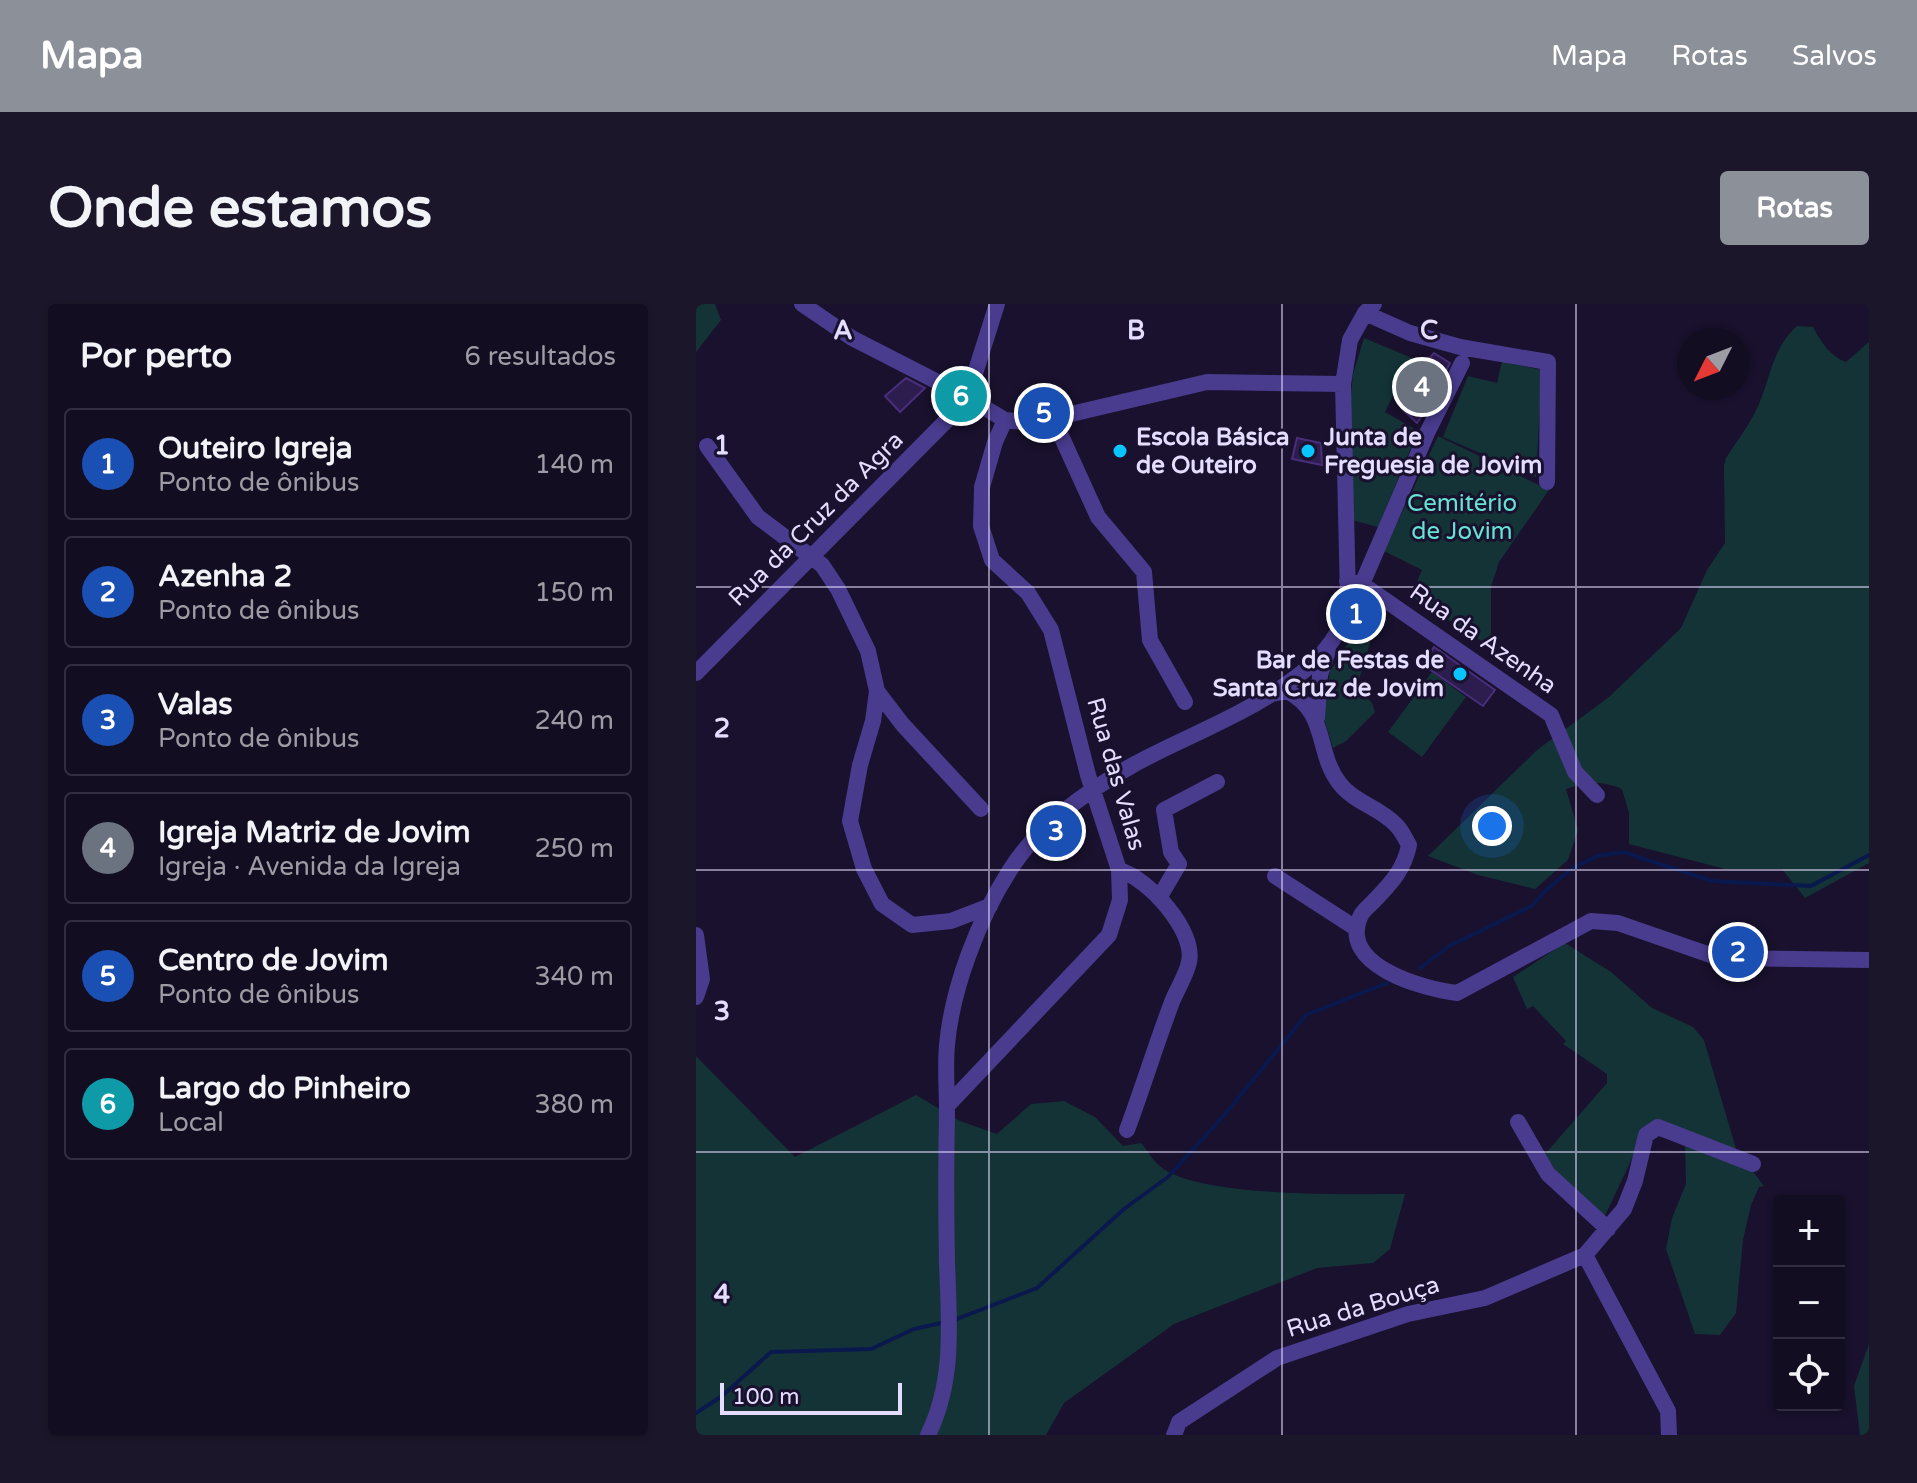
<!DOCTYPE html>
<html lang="pt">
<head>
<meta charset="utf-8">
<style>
  :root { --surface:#130d22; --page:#1c162a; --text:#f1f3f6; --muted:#9d9ca5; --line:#322d40; --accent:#8c9099 }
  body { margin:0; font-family:"Varela Round",sans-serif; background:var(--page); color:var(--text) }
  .controls { position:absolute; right:24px; bottom:24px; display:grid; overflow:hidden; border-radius:8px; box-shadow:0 2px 6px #0004 }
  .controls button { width:72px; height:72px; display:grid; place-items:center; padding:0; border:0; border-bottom:2px solid var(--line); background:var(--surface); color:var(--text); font:40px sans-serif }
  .compass { position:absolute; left:981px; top:24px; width:72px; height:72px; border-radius:50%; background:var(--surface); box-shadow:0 2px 6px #0004; rotate:228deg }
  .scale { position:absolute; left:24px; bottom:20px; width:182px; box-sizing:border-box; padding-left:8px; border:4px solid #e5ddff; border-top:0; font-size:22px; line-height:28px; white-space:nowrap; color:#e5ddff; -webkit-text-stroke:6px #19112d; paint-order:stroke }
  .you { position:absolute; left:796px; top:522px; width:28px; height:28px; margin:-20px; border:6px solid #fff; border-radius:50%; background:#1a73e8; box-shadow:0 0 0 12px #1a73e833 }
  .badge { display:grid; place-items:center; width:52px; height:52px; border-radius:50%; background:var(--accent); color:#fff; font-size:26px; font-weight:700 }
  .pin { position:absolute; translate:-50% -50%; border:4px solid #fff; box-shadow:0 2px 8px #0006 }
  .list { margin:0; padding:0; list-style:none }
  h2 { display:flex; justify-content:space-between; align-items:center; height:104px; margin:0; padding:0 32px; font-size:34px }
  h2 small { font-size:26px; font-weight:400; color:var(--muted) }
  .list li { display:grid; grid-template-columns:52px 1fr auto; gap:24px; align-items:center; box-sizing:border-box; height:112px; margin:0 16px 16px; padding:0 16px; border:2px solid var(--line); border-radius:8px }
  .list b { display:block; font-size:30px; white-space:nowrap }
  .list p { margin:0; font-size:26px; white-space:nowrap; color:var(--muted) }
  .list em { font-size:26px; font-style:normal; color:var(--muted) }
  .icon { flex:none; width:44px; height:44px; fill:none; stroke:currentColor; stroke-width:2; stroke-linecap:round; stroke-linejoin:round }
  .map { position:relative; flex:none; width:1173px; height:1131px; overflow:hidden; border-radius:8px }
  header { display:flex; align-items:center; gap:48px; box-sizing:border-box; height:112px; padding:0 40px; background:var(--accent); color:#fff }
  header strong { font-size:38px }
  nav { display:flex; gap:44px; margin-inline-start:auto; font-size:28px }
  .intro { display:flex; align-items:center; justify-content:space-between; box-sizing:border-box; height:192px; padding:0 48px }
  h1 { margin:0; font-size:56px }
  .button { padding:20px 36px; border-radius:8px; background:var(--accent); color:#fff; font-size:28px; font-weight:700 }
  main { display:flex; gap:48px; padding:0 48px }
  aside { flex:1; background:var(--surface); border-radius:8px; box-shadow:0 2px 6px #0004 }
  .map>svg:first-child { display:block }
  .green { fill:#143337 }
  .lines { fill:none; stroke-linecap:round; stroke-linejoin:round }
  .stream { stroke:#0a194d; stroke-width:4 }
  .building { fill:#2d1c4e; stroke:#482e7b; stroke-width:2 }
  .minor { stroke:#493b8d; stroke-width:16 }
  .grid { fill:none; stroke:#e5ddff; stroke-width:2; stroke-opacity:0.55 }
  .poi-dot { fill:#09c5ff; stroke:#19112d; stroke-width:3 }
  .labels { text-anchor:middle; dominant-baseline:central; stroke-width:6; stroke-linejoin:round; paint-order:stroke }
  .poi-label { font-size:24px; font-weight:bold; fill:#e5ddff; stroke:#19112d; text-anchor:start }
  .park-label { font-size:24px; fill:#64e4d5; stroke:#19112d }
  .street-label { font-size:24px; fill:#e5ddff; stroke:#19112d }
  .grid-label { font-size:26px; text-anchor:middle; font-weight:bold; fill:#e5ddff; stroke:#19112d; stroke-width:6; stroke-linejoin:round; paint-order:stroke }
</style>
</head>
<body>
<header>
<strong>Mapa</strong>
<nav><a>Mapa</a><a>Rotas</a><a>Salvos</a></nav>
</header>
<div class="intro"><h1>Onde estamos</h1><a class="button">Rotas</a></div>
<main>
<aside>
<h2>Por perto<small>6 resultados</small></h2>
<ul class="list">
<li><span class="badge" style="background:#1a4fb4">1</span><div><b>Outeiro Igreja</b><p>Ponto de ônibus</p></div><em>140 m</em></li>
<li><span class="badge" style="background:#1a4fb4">2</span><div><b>Azenha 2</b><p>Ponto de ônibus</p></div><em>150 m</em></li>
<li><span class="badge" style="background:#1a4fb4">3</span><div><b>Valas</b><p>Ponto de ônibus</p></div><em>240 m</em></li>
<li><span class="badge" style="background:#6b7280">4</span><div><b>Igreja Matriz de Jovim</b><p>Igreja · Avenida da Igreja</p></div><em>250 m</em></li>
<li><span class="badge" style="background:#1a4fb4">5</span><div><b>Centro de Jovim</b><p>Ponto de ônibus</p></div><em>340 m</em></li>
<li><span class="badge" style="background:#0f9aa8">6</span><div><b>Largo do Pinheiro</b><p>Local</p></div><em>380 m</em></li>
</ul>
</aside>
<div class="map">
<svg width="1173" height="1131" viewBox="0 0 1173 1131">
  <rect width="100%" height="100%" fill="#19112d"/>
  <path class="green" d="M0 0H19L25 16 0 48Z
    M1101 22 1117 23C1125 38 1134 52 1150 58L1173 38V559L1109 594 1086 565H1029L933 540V509L926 485C905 476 891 478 870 485L882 526 872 556 839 585 782 571 732 552 841 446 913 393 985 324 1011 266 1029 239 1028 161 1030 154C1041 137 1055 119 1063 100 1075 72 1076 45 1101 22Z
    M668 34 716 54 689 108 722 127 682 223 656 216 654 102 657 70Z
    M806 57 846 66 840 173 747 133 772 72 801 79Z
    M742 132 853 186 803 258 795 283V343L715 292 726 266 688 247Z
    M669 304 674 339 661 382 676 399 679 408 650 437 637 444 627 412 634 367 655 334Z
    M736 368 770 393 726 453 692 428Z
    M869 639 915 668 956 704 997 723 1008 736 1040 845 1068 882 1063 883 1055 901 1047 936 1040 1009 1024 1031 999 1030 970 945 976 914 990 880 989 838 948 829 907 916 873 888 849 850 911 779V770L867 740 870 737 837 702 831 705 817 673Z
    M0 752 99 853 220 791 264 817 301 830 335 800 368 797 399 813 427 842 445 839C451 846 457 857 465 863 503 894 657 890 709 890L694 945 677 959 621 964 478 1020 368 1099 350 1131H0Z
    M1173 1040V1131H1164L1158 1082Z"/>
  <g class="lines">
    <path class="stream" d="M724 664 753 642 836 602 849 587 875 565 901 552 927 548 1016 577 1115 582 1173 551
      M258 1016 341 984 428 905 472 873 530 809 610 711 691 679
      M0 1109 26 1092 75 1048 175 1045 218 1025 250 1018"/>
  </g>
  <path class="building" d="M738 49 754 59 730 106 721 119 706 105 709 99 703 96 709 87 704 84 722 56 729 59Z
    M210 74 229 84 204 108 189 92Z
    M601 134 625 139 626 161 596 155Z
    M738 343 799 386 787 402 726 360Z"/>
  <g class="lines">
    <path class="minor" d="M106 0 156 34 271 93 309 116 337 119 511 78 647 80
      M669 9 714 29 764 43 852 58 851 178
      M357 114 402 213 448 268 454 336 489 398
      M11 142 62 213 126 261 142 285 172 347 181 387 177 417 164 461 154 517 168 565 186 600 216 621 255 617 294 602
      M651 277 666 280 855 411 879 468 901 491
      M666 280 731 129 766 59
      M0 369 265 102 276 79 301 0
      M181 387 207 421 285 505
      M576 390 591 387C633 408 619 449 644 480 658 498 684 504 699 520 705 525 709 534 713 541 708 566 695 579 678 597 674 601 668 606 665 611 640 661 727 685 761 689L895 617 922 619 1023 654 1173 656
      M621 414 624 371 632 347
      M423 566C452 574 500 627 493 658 490 672 481 685 476 698 460 740 447 783 431 826
      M579 572 661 625
      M463 594 483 560 475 548 468 506 521 478
      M0 631 6 675 0 693
      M251 802 413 631 424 596 423 566 392 471 355 326 332 289 296 256 285 222 286 183 299 138 309 116
      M822 818 852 870 912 925
      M889 951 972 1107 973 1131
      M232 1131C259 1076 253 1019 251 959 250 909 250 858 251 808 251 786 249 763 251 741 256 684 283 614 314 566 343 520 390 488 437 461 502 424 646 379 652 294L647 80 654 36 669 9 678 0
      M478 1131 483 1118 581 1054 712 1010 789 994 889 951 928 905 939 877 950 831 962 823 1057 860"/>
  </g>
  <path class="grid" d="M293 0V1131M586 0V1131M880 0V1131M0 283H1173M0 566H1173M0 848H1173"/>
  <g class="poi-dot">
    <circle cx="424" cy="147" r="8"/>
    <circle cx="612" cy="147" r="8"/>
    <circle cx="764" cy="370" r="8"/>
  </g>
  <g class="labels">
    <g class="poi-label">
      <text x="440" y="133">Escola Básica<tspan x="440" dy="28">de Outeiro</tspan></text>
      <text x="628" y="133">Junta de<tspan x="628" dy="28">Freguesia de Jovim</tspan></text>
      <text x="748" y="356" text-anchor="end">Bar de Festas de<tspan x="748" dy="28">Santa Cruz de Jovim</tspan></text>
    </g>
    <g class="park-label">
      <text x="766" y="199">Cemitério<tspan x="766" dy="28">de Jovim</tspan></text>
    </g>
    <g class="street-label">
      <text transform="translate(120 215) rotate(-45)">Rua da Cruz da Agra</text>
      <text transform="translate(787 335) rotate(35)">Rua da Azenha</text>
      <text transform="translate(420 470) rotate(74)">Rua das Valas</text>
      <text transform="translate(667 1003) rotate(-17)">Rua da Bouça</text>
    </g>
  </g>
  <g class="grid-label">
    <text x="147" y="35">A</text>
    <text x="440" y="35">B</text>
    <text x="733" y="35">C</text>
    <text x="26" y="150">1</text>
    <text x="26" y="433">2</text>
    <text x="26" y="716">3</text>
    <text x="26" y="999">4</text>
  </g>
</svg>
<div class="controls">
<button>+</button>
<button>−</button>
<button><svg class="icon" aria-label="locate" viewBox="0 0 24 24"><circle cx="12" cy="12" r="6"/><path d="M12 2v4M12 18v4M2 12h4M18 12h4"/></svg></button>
</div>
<svg class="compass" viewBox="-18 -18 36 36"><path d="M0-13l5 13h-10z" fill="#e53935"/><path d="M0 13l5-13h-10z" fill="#9d9ca5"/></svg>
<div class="scale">100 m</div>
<div class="you"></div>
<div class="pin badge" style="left:660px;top:310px;background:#1a4fb4">1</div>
<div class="pin badge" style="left:1042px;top:648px;background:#1a4fb4">2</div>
<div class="pin badge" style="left:360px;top:527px;background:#1a4fb4">3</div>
<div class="pin badge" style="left:726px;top:83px;background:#6b7280">4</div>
<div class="pin badge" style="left:348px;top:109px;background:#1a4fb4">5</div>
<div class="pin badge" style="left:265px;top:92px;background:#0f9aa8">6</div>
</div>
</main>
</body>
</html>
